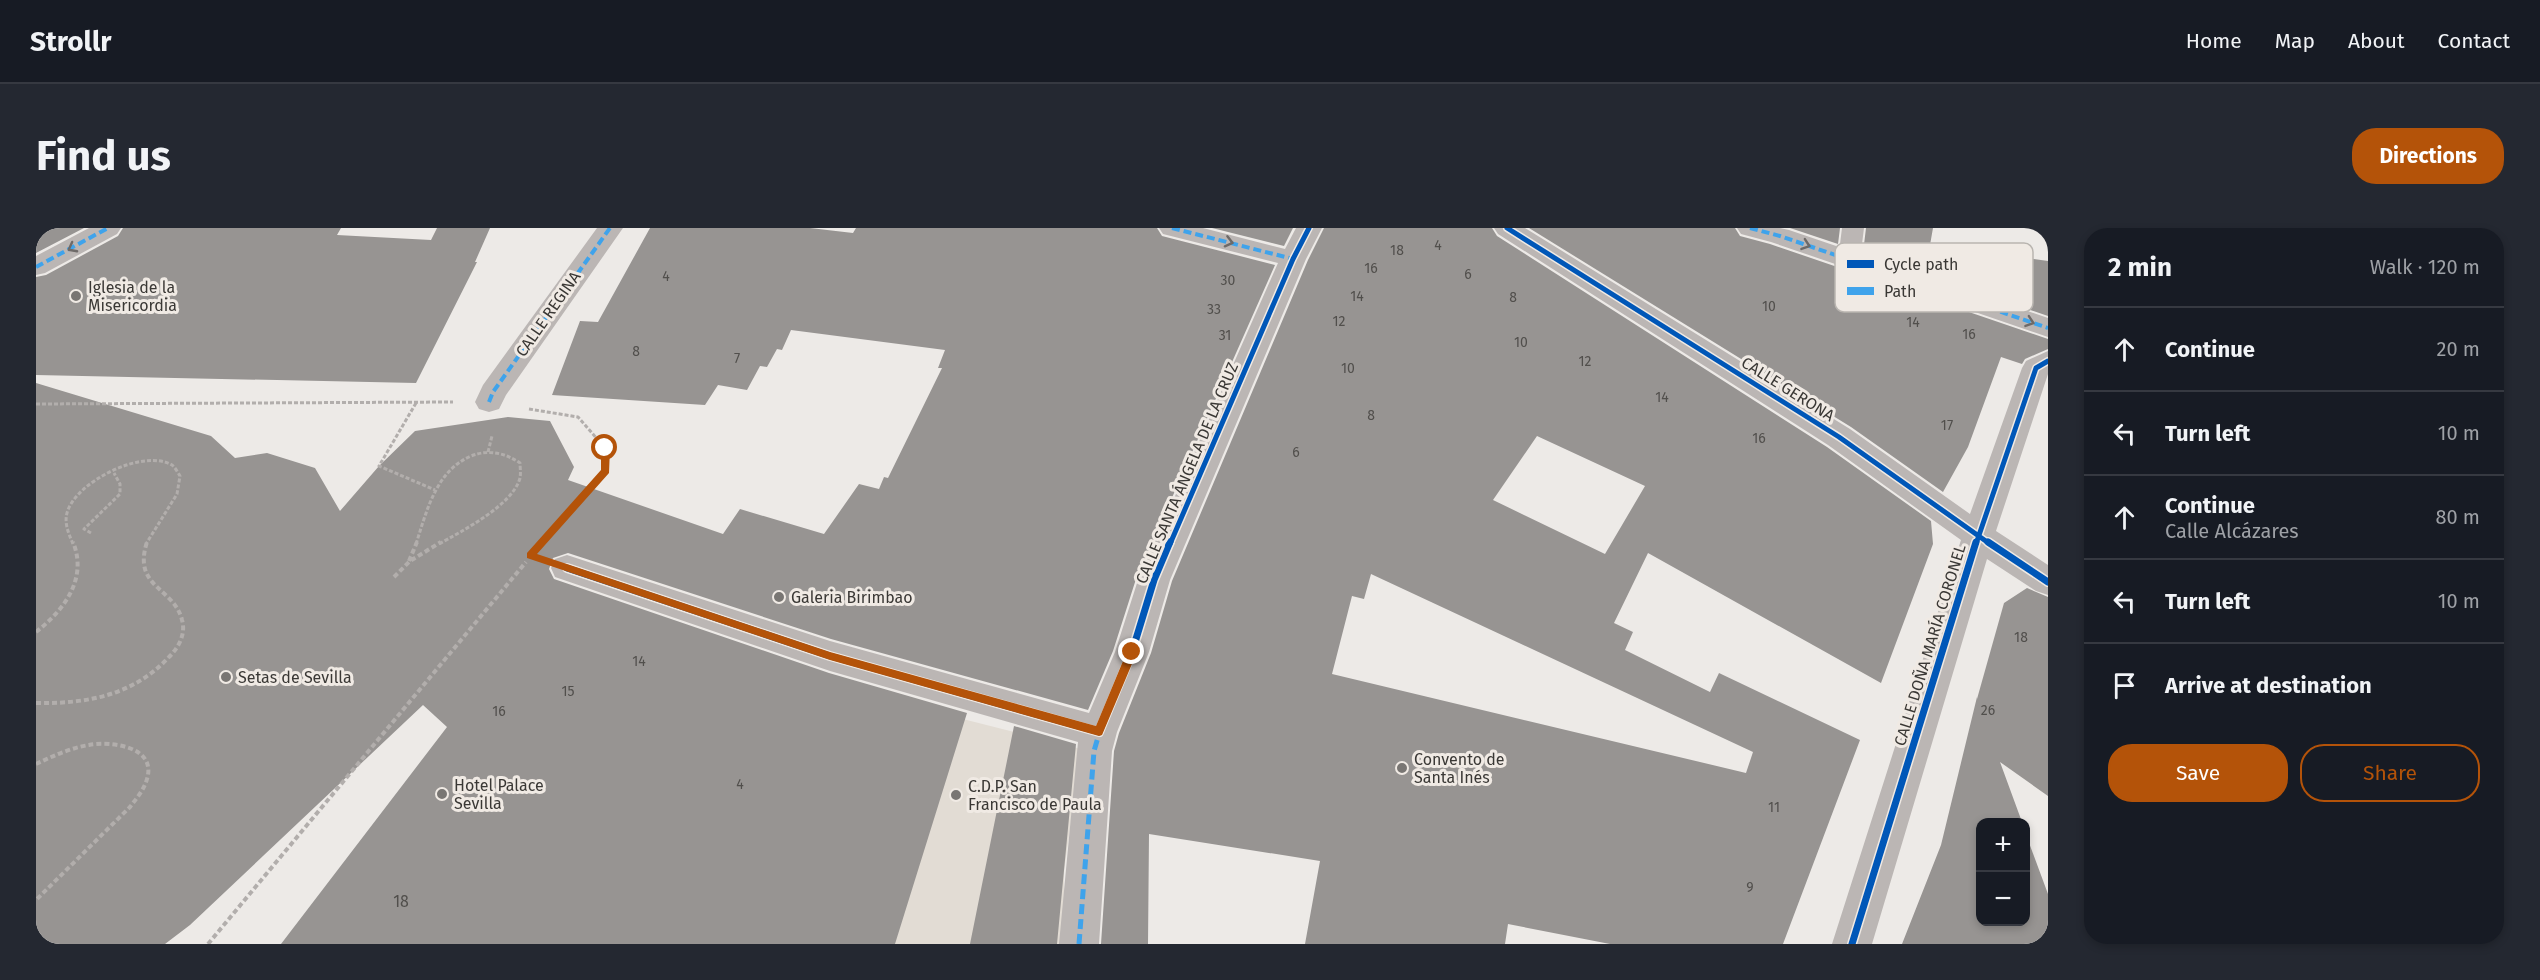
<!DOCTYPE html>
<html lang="en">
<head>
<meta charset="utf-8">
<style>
  :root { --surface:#171b24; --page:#242831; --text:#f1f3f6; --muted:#9ea1a6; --line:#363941; --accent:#b45309 }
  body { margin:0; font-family:"Fira Sans",sans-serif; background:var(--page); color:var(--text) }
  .controls { position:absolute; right:18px; bottom:18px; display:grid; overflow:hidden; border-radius:12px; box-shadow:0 3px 9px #0003 }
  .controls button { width:54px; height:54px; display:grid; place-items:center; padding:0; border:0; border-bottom:2px solid var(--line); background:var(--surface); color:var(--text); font:30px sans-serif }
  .stop { position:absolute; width:18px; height:18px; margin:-14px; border:4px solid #b45309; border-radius:50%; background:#fff }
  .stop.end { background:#b45309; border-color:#fff; box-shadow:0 2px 6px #0008 }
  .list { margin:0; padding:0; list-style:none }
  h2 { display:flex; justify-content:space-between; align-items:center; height:78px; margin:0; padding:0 24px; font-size:26px }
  h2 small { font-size:20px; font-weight:400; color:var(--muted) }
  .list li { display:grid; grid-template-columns:39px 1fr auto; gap:18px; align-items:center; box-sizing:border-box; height:84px; padding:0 24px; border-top:2px solid var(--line) }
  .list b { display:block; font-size:22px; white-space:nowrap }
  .list p { margin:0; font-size:20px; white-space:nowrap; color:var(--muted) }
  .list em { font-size:20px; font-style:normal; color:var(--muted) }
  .actions { display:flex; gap:12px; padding:18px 24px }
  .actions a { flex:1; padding:14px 0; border:2px solid var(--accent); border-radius:24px; text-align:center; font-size:21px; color:var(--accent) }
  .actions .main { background:var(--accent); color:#fff }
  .icon { flex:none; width:33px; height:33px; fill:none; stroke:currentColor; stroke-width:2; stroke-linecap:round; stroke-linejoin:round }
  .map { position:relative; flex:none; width:2012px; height:716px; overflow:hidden; border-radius:24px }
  header { display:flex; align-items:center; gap:36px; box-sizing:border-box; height:84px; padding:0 30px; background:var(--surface); border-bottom:2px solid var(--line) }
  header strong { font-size:28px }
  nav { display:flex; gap:33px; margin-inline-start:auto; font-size:21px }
  .intro { display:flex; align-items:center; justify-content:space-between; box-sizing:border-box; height:144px; padding:0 36px }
  h1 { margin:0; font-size:42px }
  .button { padding:15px 27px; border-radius:24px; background:var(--accent); color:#fff; font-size:21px; font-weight:700 }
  main { display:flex; gap:36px; padding:0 36px }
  aside { flex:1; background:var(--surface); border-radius:24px; box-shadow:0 3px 9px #0003 }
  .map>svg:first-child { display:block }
  .built { fill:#e2dcd4 }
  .building { fill:#979492; fill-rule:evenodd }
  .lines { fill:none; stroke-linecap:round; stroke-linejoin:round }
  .path-far1 { stroke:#b2aeac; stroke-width:3; stroke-dasharray:4 2; stroke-linecap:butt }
  .path { stroke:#b2aeac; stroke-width:4; stroke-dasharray:5 3; stroke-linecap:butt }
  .lane { fill:#bbb6b4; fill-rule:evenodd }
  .street { fill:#bbb6b4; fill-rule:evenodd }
  .quiet-far1 { stroke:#3fa3eb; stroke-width:4; stroke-dasharray:8 4; stroke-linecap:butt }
  .quiet { stroke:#3fa3eb; stroke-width:5; stroke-dasharray:10 5; stroke-linecap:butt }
  .cycleway-far1-casing { stroke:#f0eae4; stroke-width:8 }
  .cycleway-casing { stroke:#f0eae4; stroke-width:10 }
  .cycleway-far1 { stroke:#0057b8; stroke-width:5 }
  .cycleway { stroke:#0057b8; stroke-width:7 }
  .oneway { stroke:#6e6a68 }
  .route { fill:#b45309 }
  .poi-dot { fill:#797673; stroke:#f0eae4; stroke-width:2 }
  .labels { text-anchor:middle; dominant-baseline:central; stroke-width:6; stroke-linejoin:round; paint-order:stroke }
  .number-label { font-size:14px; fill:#514f4c }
  .poi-label { font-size:16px; fill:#3a3835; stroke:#f0eae4; text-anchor:start }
  .street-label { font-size:16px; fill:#3a3835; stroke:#f0eae4 }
  .near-number-label { font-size:16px; fill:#514f4c }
  .key { fill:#f0eae4; stroke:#b9b5b0; stroke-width:1.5 }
  .key-label { font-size:16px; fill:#3a3835 }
</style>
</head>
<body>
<header>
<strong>Strollr</strong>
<nav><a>Home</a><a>Map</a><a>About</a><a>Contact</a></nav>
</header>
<div class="intro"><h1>Find us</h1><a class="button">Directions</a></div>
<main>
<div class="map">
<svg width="2012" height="716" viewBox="0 0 2012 716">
  <rect width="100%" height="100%" fill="#edeae7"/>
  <path class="built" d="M852 472 1045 521 1028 643V716H596L615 675Z"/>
  <path class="building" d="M0 0H48L0 25Z
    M87 0H305L301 7 395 12 401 0H454L439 34H441L380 155 0 147V49L10 47 82 8Z
    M614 0H774L817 5 820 0H1121L1126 8 1239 37 1100 351 1077 423 1052 482 795 411 532 325 517 330 513 341 518 351 793 445 931 485 859 716H245L411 499 387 477 154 697 129 716H0V155L175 208 199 230 231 225 279 240 304 283 343 238 379 203 472 189 514 193 538 239 532 252 687 306 704 281 788 306 823 256 843 261 848 249 852 250 906 140H902L909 122 755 102 746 122 741 121 731 139 724 138 711 162 682 157 669 177 516 167 544 93 562 94Z
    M1176 0H1257L1248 18Z
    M1288 0H1456L1461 8 1791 219 1895 293 1897 316 1845 455 1612 325 1578 395 1597 404 1589 422 1674 464 1683 445 1824 512 1747 716H1574L1472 696 1469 716H1269L1284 633 1113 606 1112 716H1065L1078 523 1083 505 1115 425 1136 353 1272 32ZM1501 208 1609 258 1569 326 1457 272ZM1335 346 1717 524 1710 545 1296 446 1316 368 1328 371Z
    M1493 0H1699L1704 8 1734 16 2012 111V121L1989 131 1986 136 1965 129 1932 219 1907 264 1815 199Z
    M1754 0H1804L1802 16Z
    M1830 0H1897L1894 17 2012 33V88L1827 25Z
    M1991 360 2012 369V568L1964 534 1986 594H1944V693H1989V604L2012 666V716H1866L1905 617 1941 469V471L1968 375Z
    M978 498 1040 516 1021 716H934Z"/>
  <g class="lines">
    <path class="path-far1" d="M380 175 343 238 399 262
      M0 176 417 174
      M493 181 542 189 569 220 570 243 517 302
      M452 224 456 208
      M55 305 48 301 84 266V256L78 245
      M37 316C33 306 28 296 31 285 39 254 107 220 136 237 139 239 142 245 144 248L141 266 110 316
      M380 316C391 282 400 243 435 228 453 221 469 225 484 235 484 239 485 245 484 250 477 277 426 303 403 316"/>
    <path class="path" d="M373 333 381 314
      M358 349 374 333 405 314
      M0 404C28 382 52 351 37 314
      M0 475C51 476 98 467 133 429 143 419 150 406 146 392 138 359 96 360 111 314
      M0 536C17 528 34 520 53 517 74 513 121 518 111 551 108 562 100 571 94 579L0 672
      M172 716 490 334"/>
    <path class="lane" d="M1806 0H1828L1824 32 1821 37 1813 39 1805 37 1802 32Z"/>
    <path class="street" d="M53 0H85L81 6 9 45 0 47V28Z
      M561 0H587L470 167 463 181 453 184 443 181 439 174 447 157Z
      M1123 0H1167L1249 21 1260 0H1286L1270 31 1134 352 1113 424 1081 504 1076 523 1063 716H1023L1042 514 794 443 519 349 515 340 519 331 531 327 794 413 1053 485 1079 424 1102 352 1242 35 1127 6Z
      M1458 0H1489L1814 201 1934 286 1986 140 1990 133 2012 123V146L1960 303 2012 337V367L2000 363 1951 331 1836 716H1796L1925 312 1792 217 1462 6Z
      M1701 0H1744L1753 2 2012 90V109L1735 14 1705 6Z"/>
    <path class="quiet-far1" d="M1136 0 1257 31
      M1714 0 1744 8 2012 100
      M0 39 72 0
      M453 174 457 164 574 0"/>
    <path class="quiet" d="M1043 716 1058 523 1065 499"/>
    <g class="cycleway-far1-casing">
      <path id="cycleway-far1" d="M1471 0 1803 209 1954 316
        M1134 316 1257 31 1273 0
        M1940 316 2000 140 2012 133"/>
    </g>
    <g class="cycleway-casing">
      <path id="cycleway" d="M1952 314 2012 354
        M531 340 794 428 1063 504 1096 424 1118 352 1134 314
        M1816 716 1940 314"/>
    </g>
    <use href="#cycleway-far1" class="cycleway-far1"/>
    <use href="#cycleway" class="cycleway"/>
  </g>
  <defs><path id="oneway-chevron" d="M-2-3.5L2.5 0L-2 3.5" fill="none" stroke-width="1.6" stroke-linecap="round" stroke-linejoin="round" transform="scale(1.5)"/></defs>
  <g class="oneway">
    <use href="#oneway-chevron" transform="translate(1193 14) rotate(14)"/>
    <use href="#oneway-chevron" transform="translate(1770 17) rotate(19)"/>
    <use href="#oneway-chevron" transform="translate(36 20) rotate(152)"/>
    <use href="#oneway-chevron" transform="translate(1994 94) rotate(19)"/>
  </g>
  <path class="route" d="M569 217 574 220 573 245 501 326 794 424 1060 498 1092 421H1099L1101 424 1066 507 1063 508 794 432 491 330V325L565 242V220Z"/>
  <g class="poi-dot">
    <circle cx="40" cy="68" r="6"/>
    <circle cx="743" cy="369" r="6"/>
    <circle cx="190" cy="449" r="6"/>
    <circle cx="1366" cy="540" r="6"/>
    <circle cx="406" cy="566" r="6"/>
    <circle cx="920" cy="567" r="6"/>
  </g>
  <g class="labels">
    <g class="number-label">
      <text x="1402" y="17">4</text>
      <text x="1361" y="22">18</text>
      <text x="1335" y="40">16</text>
      <text x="1432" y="46">6</text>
      <text x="630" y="48">4</text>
      <text x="1192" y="52">30</text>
      <text x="1321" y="68">14</text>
      <text x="1477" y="69">8</text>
      <text x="1733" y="78">10</text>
      <text x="1178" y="81">33</text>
      <text x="1303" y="93">12</text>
      <text x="1877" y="94">14</text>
      <text x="1933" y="106">16</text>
      <text x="1189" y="107">31</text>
      <text x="1485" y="114">10</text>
      <text x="600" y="123">8</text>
      <text x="701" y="130">7</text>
      <text x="1549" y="133">12</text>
      <text x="1312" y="140">10</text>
      <text x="1626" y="169">14</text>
      <text x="1335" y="187">8</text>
      <text x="1911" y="197">17</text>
      <text x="1723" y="210">16</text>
      <text x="1260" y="224">6</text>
      <text x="1985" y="409">18</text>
      <text x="603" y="433">14</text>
      <text x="532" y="463">15</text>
      <text x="1952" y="482">26</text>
      <text x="463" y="483">16</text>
      <text x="704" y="556">4</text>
      <text x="1738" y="579">11</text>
      <text x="1714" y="659">9</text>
    </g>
    <g class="poi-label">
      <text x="52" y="59">Iglesia de la<tspan x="52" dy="18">Misericordia</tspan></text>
      <text x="755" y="369">Galeria Birimbao</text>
      <text x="202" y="449">Setas de Sevilla</text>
      <text x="1378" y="531">Convento de<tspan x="1378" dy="18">Santa Inés</tspan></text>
      <text x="418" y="557">Hotel Palace<tspan x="418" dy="18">Sevilla</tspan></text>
      <text x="932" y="558">C.D.P. San<tspan x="932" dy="18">Francisco de Paula</tspan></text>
    </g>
    <g class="street-label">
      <text transform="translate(512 86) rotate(-55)">CALLE REGINA</text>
      <text transform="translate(1752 161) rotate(32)">CALLE GERONA</text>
      <text transform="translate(1151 245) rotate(-67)">CALLE SANTA ÁNGELA DE LA CRUZ</text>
      <text transform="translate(1894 417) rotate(-73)">CALLE DOÑA MARÍA CORONEL</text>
    </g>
    <g class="near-number-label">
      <text x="365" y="673">18</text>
    </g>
  </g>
  <rect x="1799" y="15" width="198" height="69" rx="9" class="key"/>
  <rect x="1811" y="32" width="27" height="8" fill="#0057b8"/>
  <rect x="1811" y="59" width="27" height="8" fill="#3fa3eb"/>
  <g class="key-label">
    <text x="1848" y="42">Cycle path</text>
    <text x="1848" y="69">Path</text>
  </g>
</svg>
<div class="controls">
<button>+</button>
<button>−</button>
</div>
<div class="stop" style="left:569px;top:220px"></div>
<div class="stop end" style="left:1096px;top:424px"></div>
</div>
<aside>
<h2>2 min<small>Walk · 120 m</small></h2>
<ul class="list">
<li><svg class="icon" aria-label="ahead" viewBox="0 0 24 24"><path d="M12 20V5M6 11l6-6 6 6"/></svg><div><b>Continue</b></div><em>20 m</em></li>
<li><svg class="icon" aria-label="left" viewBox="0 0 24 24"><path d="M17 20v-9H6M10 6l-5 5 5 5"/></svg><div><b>Turn left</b></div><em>10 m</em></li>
<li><svg class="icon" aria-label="ahead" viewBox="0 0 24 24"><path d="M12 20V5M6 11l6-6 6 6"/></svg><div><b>Continue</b><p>Calle Alcázares</p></div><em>80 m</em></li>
<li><svg class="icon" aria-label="left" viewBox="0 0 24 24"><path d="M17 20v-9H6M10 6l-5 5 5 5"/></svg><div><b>Turn left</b></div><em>10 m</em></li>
<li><svg class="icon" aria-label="arrive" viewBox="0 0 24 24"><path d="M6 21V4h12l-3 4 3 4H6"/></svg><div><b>Arrive at destination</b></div></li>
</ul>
<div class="actions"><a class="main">Save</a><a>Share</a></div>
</aside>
</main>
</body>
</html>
